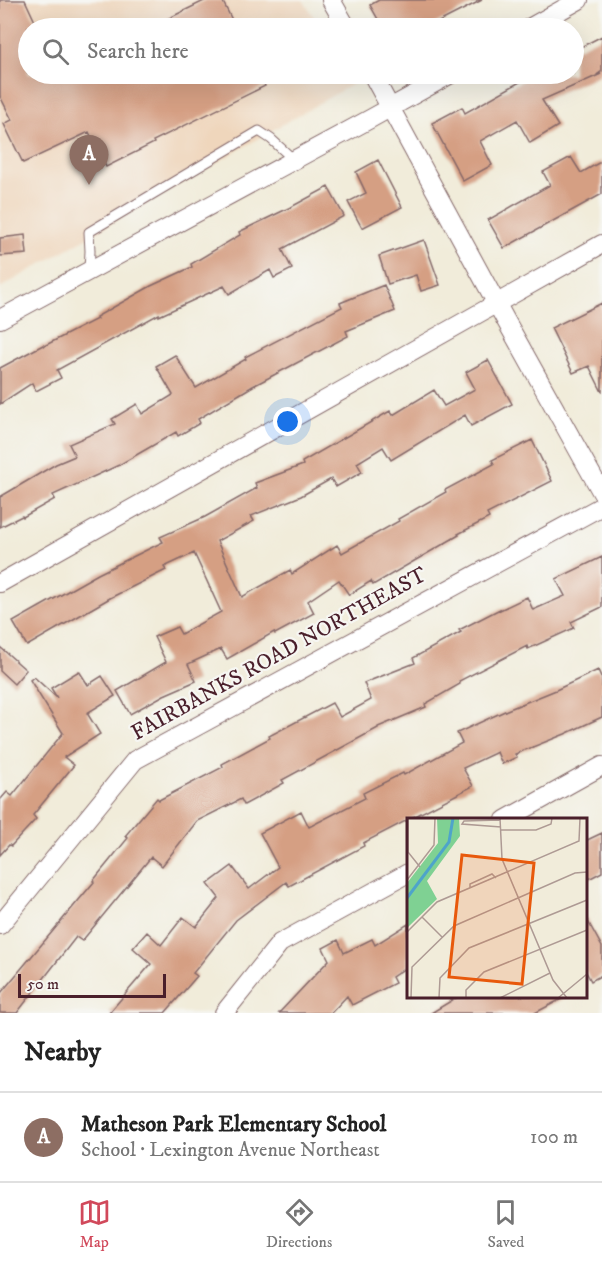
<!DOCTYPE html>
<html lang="en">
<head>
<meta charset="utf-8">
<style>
  :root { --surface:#fff; --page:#f6f6f6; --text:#222; --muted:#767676; --line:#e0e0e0; --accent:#d1495b }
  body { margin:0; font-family:"IM FELL DW Pica",serif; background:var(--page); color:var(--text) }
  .scale { position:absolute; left:18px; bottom:15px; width:148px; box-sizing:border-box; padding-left:6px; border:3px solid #4a1f2b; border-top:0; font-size:16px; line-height:21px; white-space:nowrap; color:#4a1f2b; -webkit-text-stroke:4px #f6f6f2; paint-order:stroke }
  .you { position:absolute; left:288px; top:422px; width:21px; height:21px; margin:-15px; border:4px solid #fff; border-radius:50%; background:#1a73e8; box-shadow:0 0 0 9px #1a73e833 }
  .badge { display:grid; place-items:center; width:39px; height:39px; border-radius:50%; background:var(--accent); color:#fff; font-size:20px; font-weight:700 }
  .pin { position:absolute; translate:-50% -50px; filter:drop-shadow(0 2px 3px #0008) }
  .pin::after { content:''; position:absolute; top:32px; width:21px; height:18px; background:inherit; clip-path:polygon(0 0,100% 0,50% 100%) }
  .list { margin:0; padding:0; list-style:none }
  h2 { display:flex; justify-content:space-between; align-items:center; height:78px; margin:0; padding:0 24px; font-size:26px }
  h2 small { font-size:20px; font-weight:400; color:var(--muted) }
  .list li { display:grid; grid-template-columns:39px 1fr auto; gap:18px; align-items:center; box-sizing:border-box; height:90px; padding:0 24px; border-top:2px solid var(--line) }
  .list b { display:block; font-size:22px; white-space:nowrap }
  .list p { margin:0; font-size:20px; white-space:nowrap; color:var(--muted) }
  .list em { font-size:20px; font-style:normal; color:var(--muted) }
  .icon { flex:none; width:33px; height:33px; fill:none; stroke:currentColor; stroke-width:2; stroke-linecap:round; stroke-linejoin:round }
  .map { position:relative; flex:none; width:602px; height:1013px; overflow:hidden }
  .search { position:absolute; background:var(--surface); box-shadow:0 6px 24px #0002; left:18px; right:18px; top:18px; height:66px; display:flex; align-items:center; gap:15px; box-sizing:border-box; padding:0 21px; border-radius:33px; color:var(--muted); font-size:22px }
  .sheet { height:168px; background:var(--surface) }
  nav { display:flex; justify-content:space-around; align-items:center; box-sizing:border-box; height:84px; border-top:2px solid var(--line); background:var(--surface); font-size:16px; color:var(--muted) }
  nav a { display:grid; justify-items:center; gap:3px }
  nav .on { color:var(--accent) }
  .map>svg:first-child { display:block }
  .built { fill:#efd6bc }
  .building { fill:#d59f83 }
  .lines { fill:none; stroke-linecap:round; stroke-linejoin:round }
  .service-casing { stroke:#846768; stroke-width:11 }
  .minor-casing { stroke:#846768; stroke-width:20 }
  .service { stroke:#fff; stroke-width:9 }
  .minor { stroke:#fff; stroke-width:18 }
  .labels { text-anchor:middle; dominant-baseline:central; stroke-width:4.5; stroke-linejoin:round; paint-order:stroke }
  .street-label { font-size:22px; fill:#4a1f2b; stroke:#f6f6f2 }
  .inset-river { fill:none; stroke:#4ea4ca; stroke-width:3 }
  .inset-road { fill:none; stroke:#ae9a94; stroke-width:1.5 }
  .view { fill:#e8590c; fill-opacity:0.15; stroke:#e8590c; stroke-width:3 }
  .inset-edge { fill:none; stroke:#4a1f2b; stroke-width:3 }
</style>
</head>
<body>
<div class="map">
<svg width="602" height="1013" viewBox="0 0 602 1013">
  <rect width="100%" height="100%" fill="#f6f6f2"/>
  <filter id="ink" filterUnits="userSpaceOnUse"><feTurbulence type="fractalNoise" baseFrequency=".0167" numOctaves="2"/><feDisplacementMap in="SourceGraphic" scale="12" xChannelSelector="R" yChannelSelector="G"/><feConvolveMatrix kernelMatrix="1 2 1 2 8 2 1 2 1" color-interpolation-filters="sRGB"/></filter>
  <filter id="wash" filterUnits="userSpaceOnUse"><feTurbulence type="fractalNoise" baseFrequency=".008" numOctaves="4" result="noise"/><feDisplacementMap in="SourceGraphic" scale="24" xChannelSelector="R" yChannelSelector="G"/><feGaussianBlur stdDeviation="1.35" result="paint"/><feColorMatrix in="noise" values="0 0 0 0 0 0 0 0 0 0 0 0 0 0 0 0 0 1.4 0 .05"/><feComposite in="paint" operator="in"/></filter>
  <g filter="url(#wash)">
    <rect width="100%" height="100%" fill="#f1ecda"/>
    <path class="built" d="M0 0H303L321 28H28V74H348L354 83 0 288Z"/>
    <g id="blocks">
      <path class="building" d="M0 0H25L38 28H28V74H259L265 86 153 141 154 143 106 167 89 132 23 163 4 124 12 120 0 96Z
        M206 0H222L236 28H149Z
        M379 0H482L427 28H383L370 5Z
        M602 36V71L598 74H601L542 100 558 126 530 143 517 120 480 141 492 165 463 181 432 123 462 107 465 113 534 74H573V51Z
        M571 157 581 173 602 161V194L504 248 488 220 550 185 543 172Z
        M378 160 402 207 362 228 348 202 366 193 356 172Z
        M328 187 344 216 282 249 292 269 274 278 270 270 229 294 224 286 159 316V314L57 370 61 378 36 391 32 383 0 404V368L43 345 44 346 97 319 96 317 151 286 192 267 191 264 240 235 239 232 293 206Z
        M25 235 27 254 0 256V238Z
        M424 240 440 285 421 291 416 275 388 284 379 256Z
        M384 285 395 311 346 331 348 336 253 386 198 419 200 423 178 436 176 432 119 465 53 495 55 499 23 517 22 516 0 527V497L56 464 75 456 69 444 115 424 112 419 137 404 142 414 173 395 156 366 175 355 196 388 246 359 245 357 342 307 340 303Z
        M602 303V392L589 366 573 373 551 328Z
        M488 360 512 404 471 426 465 415 391 460 383 447 357 463 362 472 336 487 331 479 301 496 251 516 254 521 217 541 242 597 290 570 292 574 337 545 342 553 399 521 398 519 446 492 445 490 494 464 492 460 532 440 552 481 487 514 489 518 458 534 459 535 373 585 371 581 349 595 339 580 308 601 314 613 275 634 274 632 227 659 221 649 188 664 196 681 164 695 130 714 117 691 166 662 154 637 177 627 181 634 221 612 194 553 164 567 166 570 110 598 27 646 13 622 98 574 163 542 160 537 205 517 257 488 255 483 303 465 302 462 390 411 393 415 434 390 444 406 475 389 466 372Z
        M602 557V607L571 622 574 628 528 649 527 646 459 681 460 684 425 704 426 707 378 727V728L282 780 284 783 244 805 241 799 197 821 162 866 151 857 82 941 76 937 17 1013H0V994L94 882 93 881 128 838 125 836 157 798 159 800 223 767 222 764 270 738 269 736 332 703 340 717 371 700 364 683 415 663 413 658 461 632 459 630 500 609V610L527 597 533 610 565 596 556 579Z
        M0 647 26 670 14 684 0 671Z
        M598 670 602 679V717L565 734 515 754 517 757 502 764 497 752 463 768 473 786 363 843 364 846 289 886 286 882 236 920 193 973 197 976 165 1013H109L151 964 133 948 147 932 161 945 183 917 196 927 219 898 208 884 232 866 249 889 278 867 260 833 301 811 309 827 365 798 363 793 403 773 404 775 462 743 457 733 507 710 556 690Z
        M79 671 88 685 102 676 115 696 87 713 100 734 64 757 74 765 33 815 36 819 11 846 9 845 0 855V800L7 792 12 796 63 733 30 680 34 677 57 698 51 688Z
        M602 833V872L585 881V841Z
        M585 916 602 947V975L591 981 585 970Z
        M408 924V966L392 977 395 983 352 1005 347 996 331 1013H279L329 960 323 948 338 940 344 953 372 939 375 945Z
        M459 996H567L535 1013H431Z"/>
    </g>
  </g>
  <g filter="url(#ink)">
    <use href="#blocks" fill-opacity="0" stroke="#846768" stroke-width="1.5"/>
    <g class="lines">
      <g class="service-casing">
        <path id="service" d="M89 269 90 251 89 232 259 131 271 139 294 160"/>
      </g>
      <g class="minor-casing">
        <path id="minor" d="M331 0 347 28
          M529 28 579 0
          M372 74 505 319 602 493
          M0 319 370 119 451 74
          M0 583 602 244
          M505 820 602 766
          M0 925 135 760 602 506
          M224 1013 280 943 408 873"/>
      </g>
      <use href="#service" class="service"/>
      <use href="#minor" class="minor"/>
    </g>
  </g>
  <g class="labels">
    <g class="street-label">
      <text transform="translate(279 654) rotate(-29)">FAIRBANKS ROAD NORTHEAST</text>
    </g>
  </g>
  <g transform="translate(407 818)">
    <rect width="180" height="180" fill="#f1ecda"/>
    <path d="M30 0H52L53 18 20 63 30 81 0 110V65L31 25Z" fill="#7fd193"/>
    <path class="inset-river" d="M0 80 42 24 46 0"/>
    <path class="inset-road" d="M1 0V34L13 49M93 0 95 41 146 162 160 180M93 2 57 3 55 6 94 9M94 12H129L144 6 145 0M0 62 27 27 28 0M63 70V66L85 56 89 60M15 99 35 119M0 114 30 84 172 23 173 0M4 180 5 149 47 108 168 55 180 54M32 180 33 160 62 130 180 82M59 180V172L77 154 180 112M93 180 143 155M151 180 180 156"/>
    <path class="view" d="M55 37 127 45 115 166 42 159Z"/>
    <rect width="180" height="180" class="inset-edge"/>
  </g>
</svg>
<div class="scale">50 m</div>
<div class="you"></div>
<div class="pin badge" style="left:89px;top:185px;background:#8d6e63">A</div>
<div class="search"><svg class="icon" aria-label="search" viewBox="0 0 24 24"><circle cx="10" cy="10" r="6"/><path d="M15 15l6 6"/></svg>Search here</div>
</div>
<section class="sheet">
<h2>Nearby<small></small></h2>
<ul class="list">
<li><span class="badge" style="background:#8d6e63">A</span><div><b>Matheson Park Elementary School</b><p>School · Lexington Avenue Northeast</p></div><em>100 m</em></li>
</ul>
</section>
<nav>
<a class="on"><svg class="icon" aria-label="map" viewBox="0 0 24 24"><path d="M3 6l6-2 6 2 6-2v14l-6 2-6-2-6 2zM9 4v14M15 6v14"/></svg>Map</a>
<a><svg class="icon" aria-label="directions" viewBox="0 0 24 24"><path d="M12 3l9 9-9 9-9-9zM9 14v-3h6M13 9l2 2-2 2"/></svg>Directions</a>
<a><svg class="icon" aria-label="saved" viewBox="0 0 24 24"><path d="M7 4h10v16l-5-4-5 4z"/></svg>Saved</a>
</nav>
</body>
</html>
